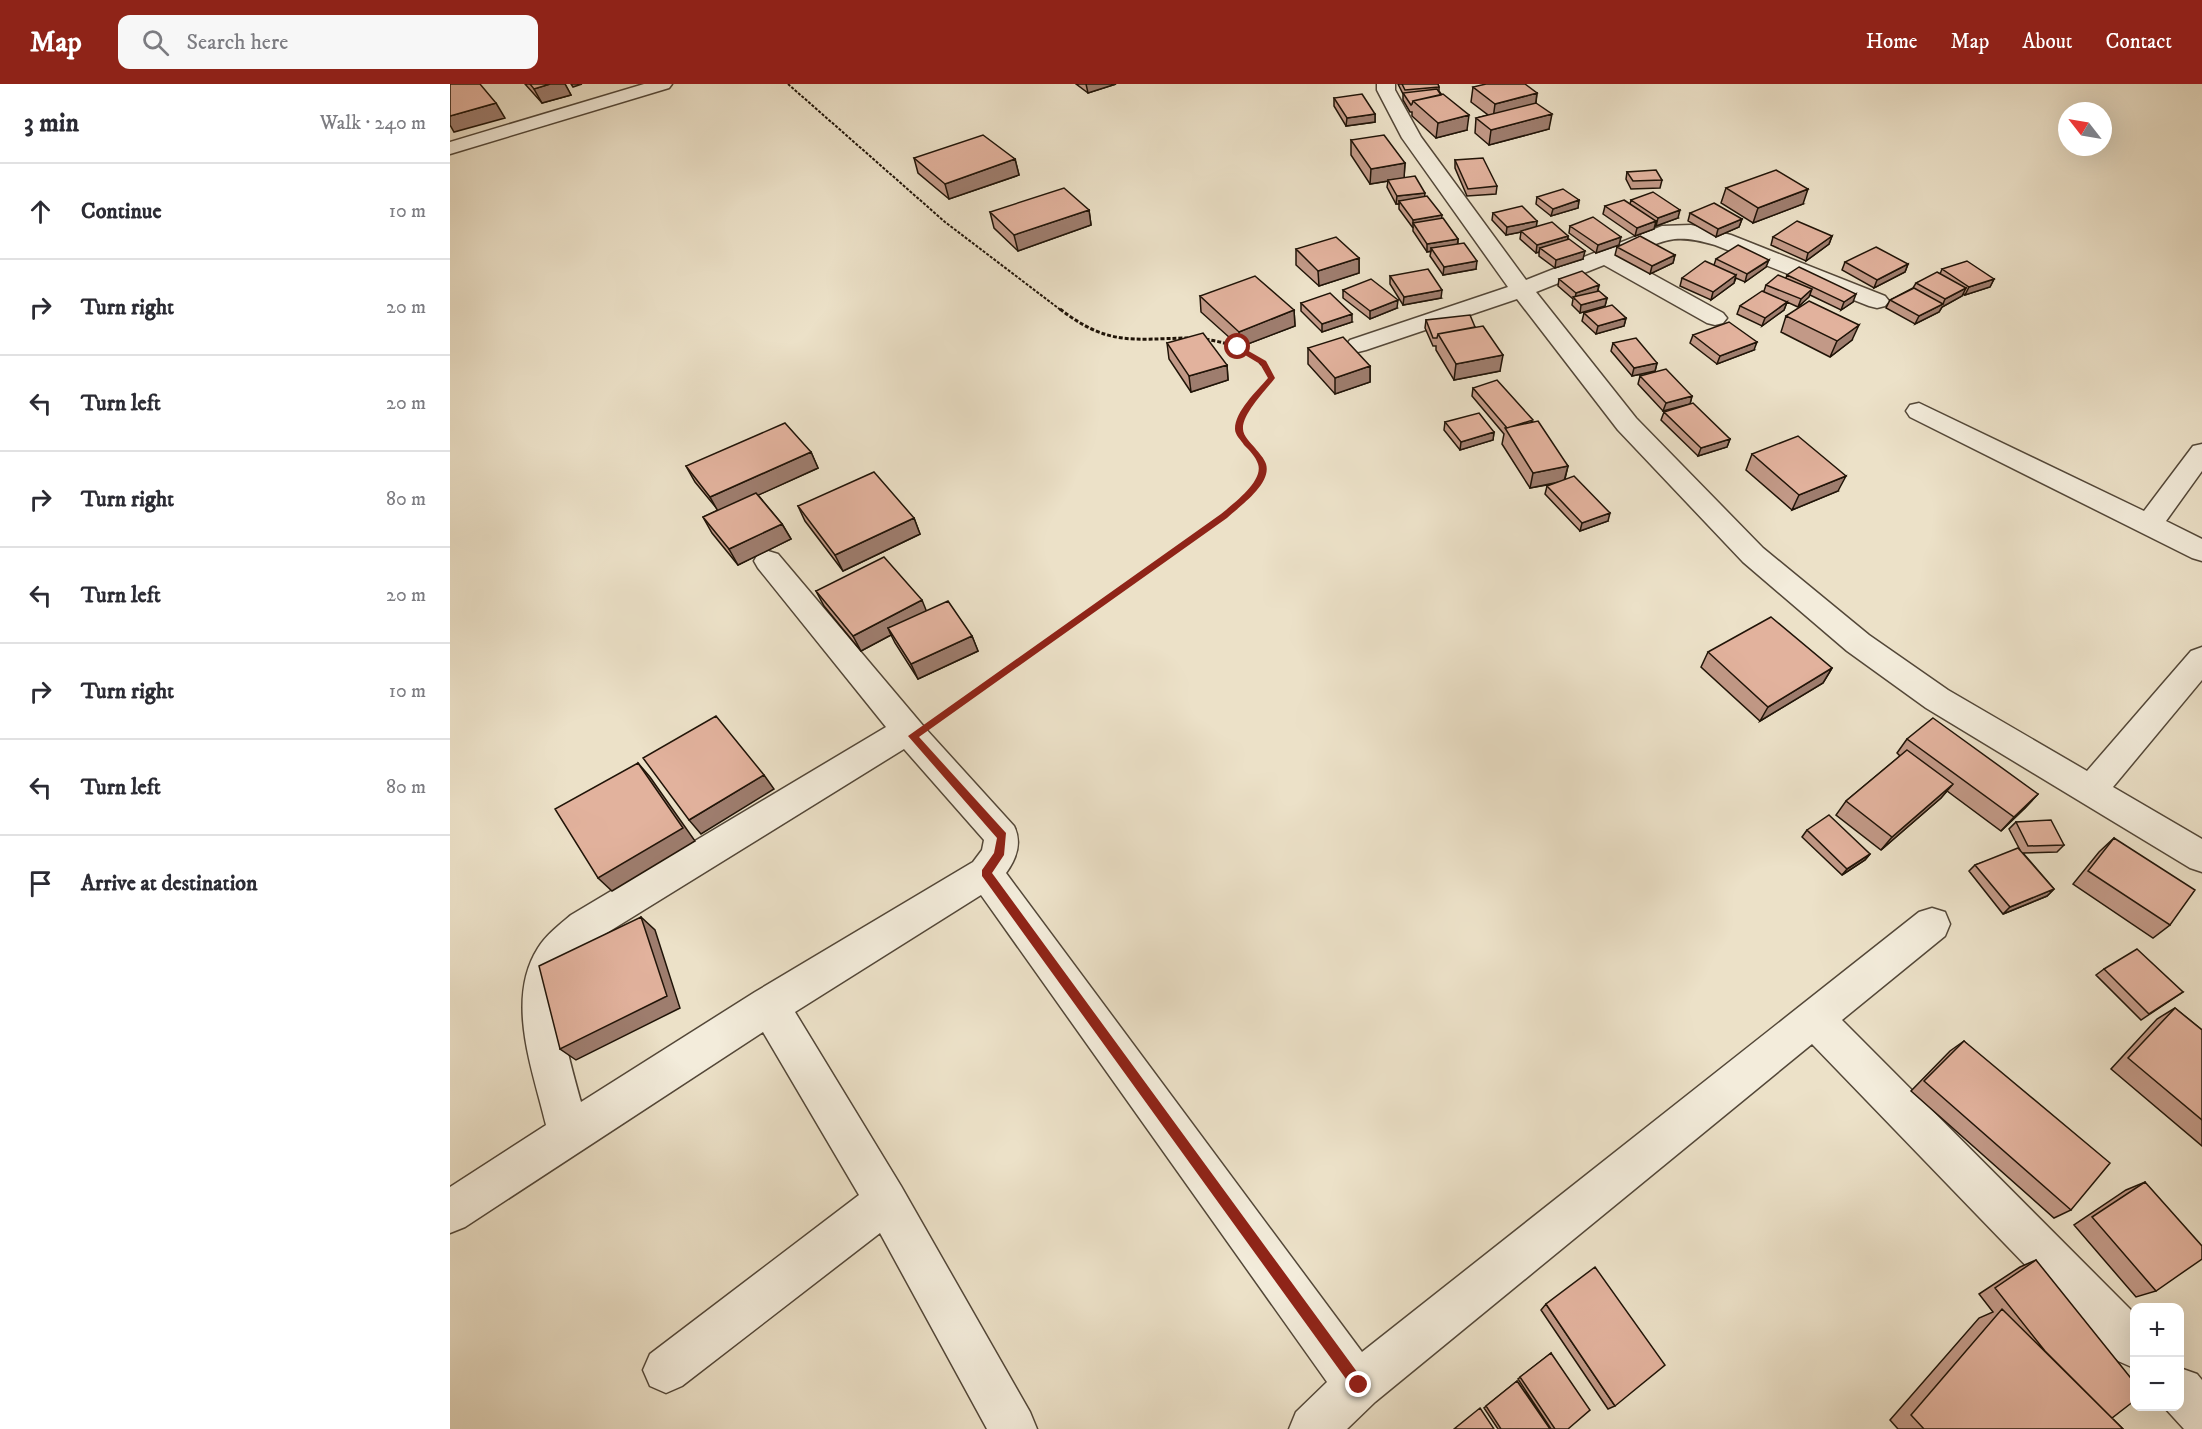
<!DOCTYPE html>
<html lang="en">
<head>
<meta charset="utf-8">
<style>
  :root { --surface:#fff; --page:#f7f7f7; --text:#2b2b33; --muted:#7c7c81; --line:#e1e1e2; --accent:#8f2418 }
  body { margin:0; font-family:"IM FELL DW Pica",serif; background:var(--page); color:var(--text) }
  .controls { position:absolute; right:18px; bottom:18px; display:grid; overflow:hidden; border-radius:12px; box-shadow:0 6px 24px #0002 }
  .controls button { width:54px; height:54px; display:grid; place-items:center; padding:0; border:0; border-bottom:2px solid var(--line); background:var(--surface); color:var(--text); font:30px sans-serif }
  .compass { position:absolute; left:1608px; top:18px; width:54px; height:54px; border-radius:50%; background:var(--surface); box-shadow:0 6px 24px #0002; rotate:301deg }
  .stop { position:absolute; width:18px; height:18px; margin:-14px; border:4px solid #8f2418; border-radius:50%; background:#fff }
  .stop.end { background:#8f2418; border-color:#fff; box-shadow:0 2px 6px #0008 }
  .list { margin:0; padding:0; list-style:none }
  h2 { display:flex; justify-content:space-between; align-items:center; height:78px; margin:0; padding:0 24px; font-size:26px }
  h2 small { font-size:20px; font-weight:400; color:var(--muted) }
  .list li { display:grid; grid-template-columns:39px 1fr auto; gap:18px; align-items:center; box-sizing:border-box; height:96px; padding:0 24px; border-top:2px solid var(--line) }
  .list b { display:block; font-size:22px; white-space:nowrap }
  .list em { font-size:20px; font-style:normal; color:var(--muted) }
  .icon { flex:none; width:33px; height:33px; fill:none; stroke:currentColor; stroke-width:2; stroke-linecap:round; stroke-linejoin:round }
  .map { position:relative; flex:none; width:1752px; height:1345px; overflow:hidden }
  header { display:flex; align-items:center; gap:36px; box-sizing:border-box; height:84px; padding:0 30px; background:var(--accent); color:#fff }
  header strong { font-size:28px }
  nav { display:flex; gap:33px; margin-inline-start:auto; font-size:21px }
  .search { width:420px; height:54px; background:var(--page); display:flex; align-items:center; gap:15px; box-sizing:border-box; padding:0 21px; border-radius:12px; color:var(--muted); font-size:22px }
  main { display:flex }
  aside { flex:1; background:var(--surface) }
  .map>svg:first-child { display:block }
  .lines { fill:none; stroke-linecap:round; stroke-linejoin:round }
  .street-casing { stroke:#534738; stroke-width:3 }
  .path-far2 { stroke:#201408; stroke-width:2; stroke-dasharray:3 1.5; stroke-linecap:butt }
  .path-far1 { stroke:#201408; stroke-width:3; stroke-dasharray:4 2; stroke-linecap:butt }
  .path { stroke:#201408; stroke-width:4; stroke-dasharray:4.5 3; stroke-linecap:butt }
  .street { fill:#f3ecdb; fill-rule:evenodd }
  .wall { fill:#c29987; stroke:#201408; stroke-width:1.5 }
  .shaded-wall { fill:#9e7d6e; stroke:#201408; stroke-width:1.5 }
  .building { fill:#e2b29d; stroke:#201408; stroke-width:1.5 }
  .route { fill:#8f2418 }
</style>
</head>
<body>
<header>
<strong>Map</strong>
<div class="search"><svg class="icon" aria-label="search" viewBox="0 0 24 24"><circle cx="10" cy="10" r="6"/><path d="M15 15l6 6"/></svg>Search here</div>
<nav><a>Home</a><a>Map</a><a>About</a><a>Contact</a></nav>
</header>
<main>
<aside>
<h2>3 min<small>Walk · 240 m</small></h2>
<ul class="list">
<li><svg class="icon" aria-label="ahead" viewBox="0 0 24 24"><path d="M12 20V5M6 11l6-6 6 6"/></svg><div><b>Continue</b></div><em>10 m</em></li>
<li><svg class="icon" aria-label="right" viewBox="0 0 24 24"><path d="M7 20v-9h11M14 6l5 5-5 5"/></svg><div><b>Turn right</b></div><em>20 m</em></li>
<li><svg class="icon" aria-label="left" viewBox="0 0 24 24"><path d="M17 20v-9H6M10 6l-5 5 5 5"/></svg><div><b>Turn left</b></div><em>20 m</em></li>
<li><svg class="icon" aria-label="right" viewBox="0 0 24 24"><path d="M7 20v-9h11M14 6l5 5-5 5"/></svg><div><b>Turn right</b></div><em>80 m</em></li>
<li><svg class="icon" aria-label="left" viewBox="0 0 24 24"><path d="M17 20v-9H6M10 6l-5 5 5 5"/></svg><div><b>Turn left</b></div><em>20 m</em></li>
<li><svg class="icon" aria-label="right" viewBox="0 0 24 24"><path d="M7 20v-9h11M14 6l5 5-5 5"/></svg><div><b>Turn right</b></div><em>10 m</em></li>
<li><svg class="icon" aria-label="left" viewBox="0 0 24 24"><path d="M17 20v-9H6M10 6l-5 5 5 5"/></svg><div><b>Turn left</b></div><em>80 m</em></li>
<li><svg class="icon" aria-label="arrive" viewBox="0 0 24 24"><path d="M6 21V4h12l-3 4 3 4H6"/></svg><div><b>Arrive at destination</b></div></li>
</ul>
</aside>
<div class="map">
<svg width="1752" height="1345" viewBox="0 0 1752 1345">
  <rect width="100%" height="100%" fill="#ece1c8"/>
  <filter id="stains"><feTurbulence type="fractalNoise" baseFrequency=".00333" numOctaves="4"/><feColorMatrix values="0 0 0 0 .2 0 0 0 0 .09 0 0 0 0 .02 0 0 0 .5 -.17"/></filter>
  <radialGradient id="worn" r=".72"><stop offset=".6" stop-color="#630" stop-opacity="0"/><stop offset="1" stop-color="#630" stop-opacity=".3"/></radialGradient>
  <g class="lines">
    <g class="street-casing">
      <path id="street" d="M194 0H222L219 4 0 70V58Z
        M927 0H945V6L971 53 1076 196 1212 142 1241 141 1281 151 1435 212 1439 217 1435 222 1427 224 1419 222 1265 161C1221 148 1214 157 1173 174L1273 229 1277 234 1273 239 1265 241 1257 239 1154 181 1086 208 1186 334 1313 464 1419 551 1498 606 1637 687 1741 567 1752 563V596L1663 703 1752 755V788L1740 784 1476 624 1397 567 1293 478 1168 346 1067 215 916 266 908 268 900 266 896 261 900 256 1058 203 952 54 927 6Z
        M1469 319 1694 427 1743 362 1752 360V387L1716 437 1752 455V477L1742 474 1460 333 1456 327 1460 321Z
        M318 467 328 470 475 644 564 742C572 758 567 774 556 789L912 1268 1469 828 1482 824 1495 828 1500 840 1495 852 1392 936 1684 1229V1284L1668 1277 1362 960 925 1318 897 1345H839L846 1328 877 1298 531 811 345 928 451 1102 580 1328 587 1345H537L430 1149 232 1302 216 1309 200 1302 193 1286 200 1270 409 1111 313 948 15 1143 0 1149V1103L96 1041C83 986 55 916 88 864 96 851 109 841 121 831L436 643 308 484 304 477 308 470ZM454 665 534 756 532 766 523 778 305 908 131 1018C122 984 102 923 115 889 120 875 136 864 147 855Z
        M1730 1284 1747 1290 1752 1296V1345H1734L1713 1322H1730Z"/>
    </g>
    <path class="path-far2" d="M338 0 495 138 612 227"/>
    <path class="path-far1" d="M610 225C658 262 681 255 738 254
      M658 515 786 422 807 401 813 385 812 378C806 369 797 362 791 352 781 332 810 308 821 295 809 268 782 259 754 255"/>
    <path class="path" d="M495 630 660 513"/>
    <use href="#street" class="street"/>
  </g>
  <path class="wall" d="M75 0H115L121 11 92 19Z
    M626 0H666L638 9Z
    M948 0H988L989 3V7L1017 46 986 54 962 32V28H960L953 16V10Z
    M1023 3 1087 9 1086 19 1099 45 1039 61 1025 49 1026 34 1038 31 1021 18Z
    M884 14 925 30V38L896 42 884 22Z
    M901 56 955 79 954 93 974 112 1008 155V160L1026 185 993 191 980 172 981 167 977 168 963 147V144L949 125V120H946L937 103 938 97 920 100 901 71Z
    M464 74 565 75 569 91 499 115 468 89Z
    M1005 76 1047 102 1046 110 1017 112 1005 84Z
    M1177 88 1212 96 1210 104 1181 105 1176 95Z
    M1276 104 1353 120 1303 139 1271 119Z
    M1087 113 1129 116 1128 124 1101 132 1086 120Z
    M1181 116 1228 134 1206 142 1205 141 1204 145 1185 152 1153 130 1155 122 1180 120Z
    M639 126 641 141 568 167 544 144 540 128Z
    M1043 129 1087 137 1086 143 1118 152V155L1133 175 1105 184 1089 172V168L1086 169 1070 155 1071 148 1056 151 1042 136Z
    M1240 129 1292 135 1289 143 1266 153 1238 137Z
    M1120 142 1169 161 1146 169 1119 149Z
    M1382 152 1379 160 1356 177 1321 161 1323 153Z
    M1167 163 1225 171 1223 179 1200 190 1165 171Z
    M846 165 909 174V189L869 202 846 181Z
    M1266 175 1316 183 1295 198 1286 194 1284 199 1261 216 1230 202 1232 194 1264 181Z
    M1395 178 1458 180 1455 188 1424 204 1392 186Z
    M1492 185 1544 195 1540 203 1515 211 1514 210 1512 212 1492 223 1489 228 1465 240 1436 224 1440 216 1463 204 1466 199 1490 190Z
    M1337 191 1403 218 1391 226 1360 211 1348 223 1337 218 1334 226 1312 242 1287 230 1290 222 1314 207 1316 201 1336 194Z
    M940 192 991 214 953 221 940 200Z
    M1109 195 1149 201 1148 207 1157 214 1155 222 1130 229 1122 221 1123 215 1108 202Z
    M893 206 947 224 920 235 893 214Z
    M750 212 844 226 845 242 790 263 751 228Z
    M851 219 902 238 872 248 851 227Z
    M1134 229 1176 234 1174 242 1146 250 1132 237Z
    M1336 232 1402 256 1380 273 1331 248Z
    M976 236 1025 243 1050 287 1004 296 986 266V262H983L975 244Z
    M1243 251 1304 266 1267 280 1240 259Z
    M717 259 777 281 778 296 741 308 719 275Z
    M1163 259 1207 279 1205 287 1182 292 1161 267Z
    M858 264 920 282V298L885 310 858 280Z
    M1190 292 1242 312 1240 320 1213 327 1188 300Z
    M1023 304 1083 338 1118 382 1115 395 1158 437 1130 447 1095 410 1097 402 1103 400 1080 404 1052 360 1054 350 1022 312Z
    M1214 328 1280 355 1277 363 1248 372 1211 336Z
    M995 338 1044 348 1043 356 1010 366 994 346Z
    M361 368 368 384 308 411 332 440 341 455 288 481 262 449 253 433 268 426 245 398 236 382Z
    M1302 370 1388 407 1342 426 1296 386Z
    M348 422 464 434 470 450 393 487 355 437Z
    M366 507 476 527 522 552 528 567 468 595 445 559 441 551 411 567 374 522Z
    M1258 568 1382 584 1373 599 1310 637 1251 583Z
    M1457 655 1588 710 1575 724 1551 747 1497 707 1491 714 1431 766 1386 731 1396 717 1450 672 1447 669Z
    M1566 738 1614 761 1607 768 1573 769 1604 805 1597 812 1553 830 1519 787 1525 781 1570 766 1559 745Z
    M1357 746 1420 770 1415 776 1392 791 1352 753Z
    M1664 754 1720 841 1703 854 1623 800 1649 768Z
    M1654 885 1733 908 1691 936 1646 891Z
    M1725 924 1752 946V1062L1661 985 1707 935Z
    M1514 957 1621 1126 1604 1134 1461 1007 1500 967Z
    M1695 1098 1706 1207 1686 1213 1624 1141 1676 1106Z
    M1586 1176 1662 1334 1673 1345H1448L1440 1336 1529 1234 1543 1228 1529 1210 1570 1183Z
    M1096 1220 1165 1322 1158 1325 1091 1226Z
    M1101 1269 1118 1345H1101L1068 1295Z
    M1067 1297 1100 1345H1048L1034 1324Z"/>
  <path class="shaded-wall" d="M100 0H115L121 11 92 19 84 5Z
    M121 0H132L123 3Z
    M636 0H666L638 9Z
    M1087 9 1085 24 1043 35 1045 20Z
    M46 19 55 34 4 48 0 41V32Z
    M925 30V38L896 42 897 34Z
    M1102 30 1099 45 1039 61 1041 46Z
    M1019 31 1017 46 986 54 988 39Z
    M565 75 569 91 499 115 495 100Z
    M955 79 954 95 938 96V97L920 100 921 85Z
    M1358 105 1353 120 1303 139 1308 124Z
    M975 109 974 117H949V120H946L947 112Z
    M1129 116 1128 124 1101 132 1103 125Z
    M639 126 641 141 568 167 564 151Z
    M1230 126 1228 134 1206 142 1208 134Z
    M992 131 991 139H963V144V136Z
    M1292 135 1289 143 1266 153 1268 145Z
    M1087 137 1086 145 1056 151 1057 143Z
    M1206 137 1204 145 1185 152 1187 144Z
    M1118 152 1117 160 1090 164 1089 168 1086 169 1087 161Z
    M1382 152 1379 160 1356 177 1358 169Z
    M1171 153 1169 161 1146 169 1148 161Z
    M1008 155 1007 163 981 164V167L977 168V160Z
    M1135 167 1133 175 1105 184 1106 176Z
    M1225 171 1223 179 1200 190 1202 182Z
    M909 174V189L869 202 868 187Z
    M1319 176 1316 183 1295 198 1297 190Z
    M1027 177 1026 185 993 191 994 183Z
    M1458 180 1455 188 1424 204 1427 196Z
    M1286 191 1284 199 1261 216 1263 208Z
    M1544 195 1540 203 1515 211 1519 203Z
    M1149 201 1147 209 1125 215 1126 209Z
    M1516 204 1512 212 1492 223 1489 228 1465 240 1469 232 1493 220 1495 215Z
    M1362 205 1359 213 1348 223 1351 215Z
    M992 206 991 214 953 221 954 213Z
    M1406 210 1403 218 1391 226 1394 218Z
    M1157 214 1155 222 1130 229 1131 221Z
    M948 216 947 224 920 235V227Z
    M1337 218 1334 226 1312 242 1315 234Z
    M844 226 845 242 790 263 789 248Z
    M902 230V238L872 248V240Z
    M1176 234 1174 242 1146 250 1148 242Z
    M1409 241 1402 256 1380 273 1387 257Z
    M1307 258 1304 266 1267 280 1270 272Z
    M1053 271 1050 287 1004 296 1006 280Z
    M1207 279 1205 287 1182 292 1184 284Z
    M777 281 778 296 741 308 739 292Z
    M920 282V298L885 310V294Z
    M1242 312 1240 320 1213 327 1216 319Z
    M1044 348 1043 356 1010 366 1011 358Z
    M1280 355 1277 363 1248 372 1251 364Z
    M361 368 368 384 269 429 260 413Z
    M1118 382 1114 397 1080 404 1083 389Z
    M1396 392 1388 407 1342 426 1349 411Z
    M1160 429 1158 437 1130 447 1132 439Z
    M464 434 470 450 393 487 385 471Z
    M332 440 341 455 288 481 279 465Z
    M472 516 478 531 438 544 441 551 411 567 403 552Z
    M522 552 528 567 468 595 461 580Z
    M1382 584 1373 599 1310 637 1318 623Z
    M188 679 200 693 245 757 162 807 148 794Z
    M314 691 324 705 251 750 239 736Z
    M1503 700 1491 714 1431 766 1442 753Z
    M1588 710 1575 724 1551 747 1564 733Z
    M1420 770 1415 776 1392 791 1397 785Z
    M1604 805 1597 812 1553 830 1560 823Z
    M191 833 205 846 230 924 126 976 110 965Z"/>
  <path class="building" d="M0 0H30L46 19 0 32Z
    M80 0H100L84 5Z
    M952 0H988L989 3 955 6Z
    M1036 0H1075L1087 9 1045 20 1023 3Z
    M987 5 991 11 963 17 962 20 961 21 953 9Z
    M912 10 925 30 897 34 884 14Z
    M993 10 1019 31 988 39 963 17Z
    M1086 19 1102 30 1041 46 1026 34Z
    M533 51 565 75 495 100 464 74Z
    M934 51 955 79 921 85 901 56Z
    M1033 74 1047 102 1018 105 1005 76Z
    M1206 86 1212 96 1183 97 1177 88Z
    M1326 86 1358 105 1308 124 1276 104Z
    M965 92 975 109 947 112 938 96Z
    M614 104 639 126 564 151 540 128Z
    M1113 105 1129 116 1103 125 1087 113Z
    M1203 108 1230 126 1208 134 1181 116Z
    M977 112 992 131 963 136 949 117Z
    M1174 116 1206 137 1187 144 1155 122Z
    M1264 119 1292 135 1268 145 1240 129Z
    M1072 122 1087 137 1057 143 1043 129Z
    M1143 133 1171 153 1148 161 1120 142Z
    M993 134 1008 155 977 160 963 139Z
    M1347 137 1382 152 1358 169 1323 153Z
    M1102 138 1118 152 1087 161 1071 147Z
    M1190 152 1225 171 1202 182 1167 163Z
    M886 153 909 174 868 187 846 165Z
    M1119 155 1135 167 1106 176 1090 164Z
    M1014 159 1027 177 994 183 981 164Z
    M1288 161 1319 176 1297 190 1266 175Z
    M1426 163 1458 180 1427 196 1395 178Z
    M1255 177 1286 191 1263 208 1232 194Z
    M1517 177 1544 195 1519 203 1492 185Z
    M1349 183 1406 210 1394 218 1337 191Z
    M978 185 992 206 954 213 940 192Z
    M1132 187 1149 201 1126 209 1109 195Z
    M1487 188 1516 204 1495 215 1466 199Z
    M1328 191 1362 205 1351 215 1316 201Z
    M805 192 844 226 789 248 750 212Z
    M921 195 948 216 920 227 893 206Z
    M1464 204 1493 220 1469 232 1440 216Z
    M1149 207 1157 214 1131 221 1123 213Z
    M1312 207 1337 218 1315 234 1290 222Z
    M880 209 902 230 872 240 851 219Z
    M1359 217 1409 241 1387 257 1336 232Z
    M1162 221 1176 234 1148 242 1134 229Z
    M1020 231 1025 243 988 250 987 254H983L976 236Z
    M1279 238 1307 258 1270 272 1243 251Z
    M1033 242 1053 271 1006 280 988 250Z
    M753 249 777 281 739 292 717 259Z
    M893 253 920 282 885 294 858 264Z
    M1186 254 1207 279 1184 284 1163 259Z
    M1216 285 1242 312 1216 319 1190 292Z
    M1047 296 1083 336 1057 344 1023 304Z
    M1243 319 1280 355 1251 364 1214 328Z
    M1029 329 1044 348 1011 358 995 338Z
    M1088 337 1118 382 1083 389 1055 344Z
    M335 339 361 368 260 413 236 382Z
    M1348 352 1396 392 1349 411 1302 370Z
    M424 388 464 434 385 471 348 422Z
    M1124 392 1160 429 1132 439 1097 402Z
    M306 409 332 440 279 465 253 433Z
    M434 473 472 516 403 552 366 507Z
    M498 517 522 552 461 580 438 544Z
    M1321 533 1382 584 1318 623 1258 568Z
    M266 632 314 691 239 736 193 674Z
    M1483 634 1588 710 1564 733 1457 655Z
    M1457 666 1503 700 1442 753 1396 717Z
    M188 679 233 744 148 794 105 725Z
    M1379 731 1420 770 1397 785 1357 746Z
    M1601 736 1614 761 1578 762 1566 738Z
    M1664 754 1745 806 1720 841 1638 787Z
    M1568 764 1604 805 1560 823 1525 781Z
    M191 833 217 912 110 965 89 882Z
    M1687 865 1733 908 1699 930 1654 885Z
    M1725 924 1752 946V1036L1678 974Z
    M1514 957 1660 1079 1621 1126 1474 997Z
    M1695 1098 1752 1162V1175L1706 1207 1642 1133Z
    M1586 1176 1684 1298V1317L1662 1334 1595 1267 1545 1204Z
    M1145 1183 1215 1281 1165 1322 1096 1220Z
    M1552 1225 1673 1345H1474L1461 1331Z
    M1101 1269 1140 1326 1118 1345H1105L1070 1293Z
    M1067 1297 1100 1345H1051L1036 1322Z
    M1030 1324 1044 1345H1004Z"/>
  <path class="route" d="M788 261 816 277 825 294C816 306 792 330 793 345 793 352 801 359 805 364 809 369 814 374 816 380 822 400 790 422 777 434L469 653 556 749 554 771 542 789 913 1296 915 1301 913 1306 909 1308 904 1306 532 792V786L544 769 547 754 458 652 771 430C783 420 814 397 808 380 806 373 799 366 794 361 791 356 785 351 785 345 785 327 807 307 818 294L810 280 785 265Z"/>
  <rect width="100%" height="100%" filter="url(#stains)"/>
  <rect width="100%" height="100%" fill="url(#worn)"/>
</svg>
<div class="controls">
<button>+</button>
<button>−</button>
</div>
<svg class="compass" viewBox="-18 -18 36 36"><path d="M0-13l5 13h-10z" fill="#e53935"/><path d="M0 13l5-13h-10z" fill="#7c7c81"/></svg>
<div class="stop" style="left:788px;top:263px"></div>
<div class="stop end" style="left:909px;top:1301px"></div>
</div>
</main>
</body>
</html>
